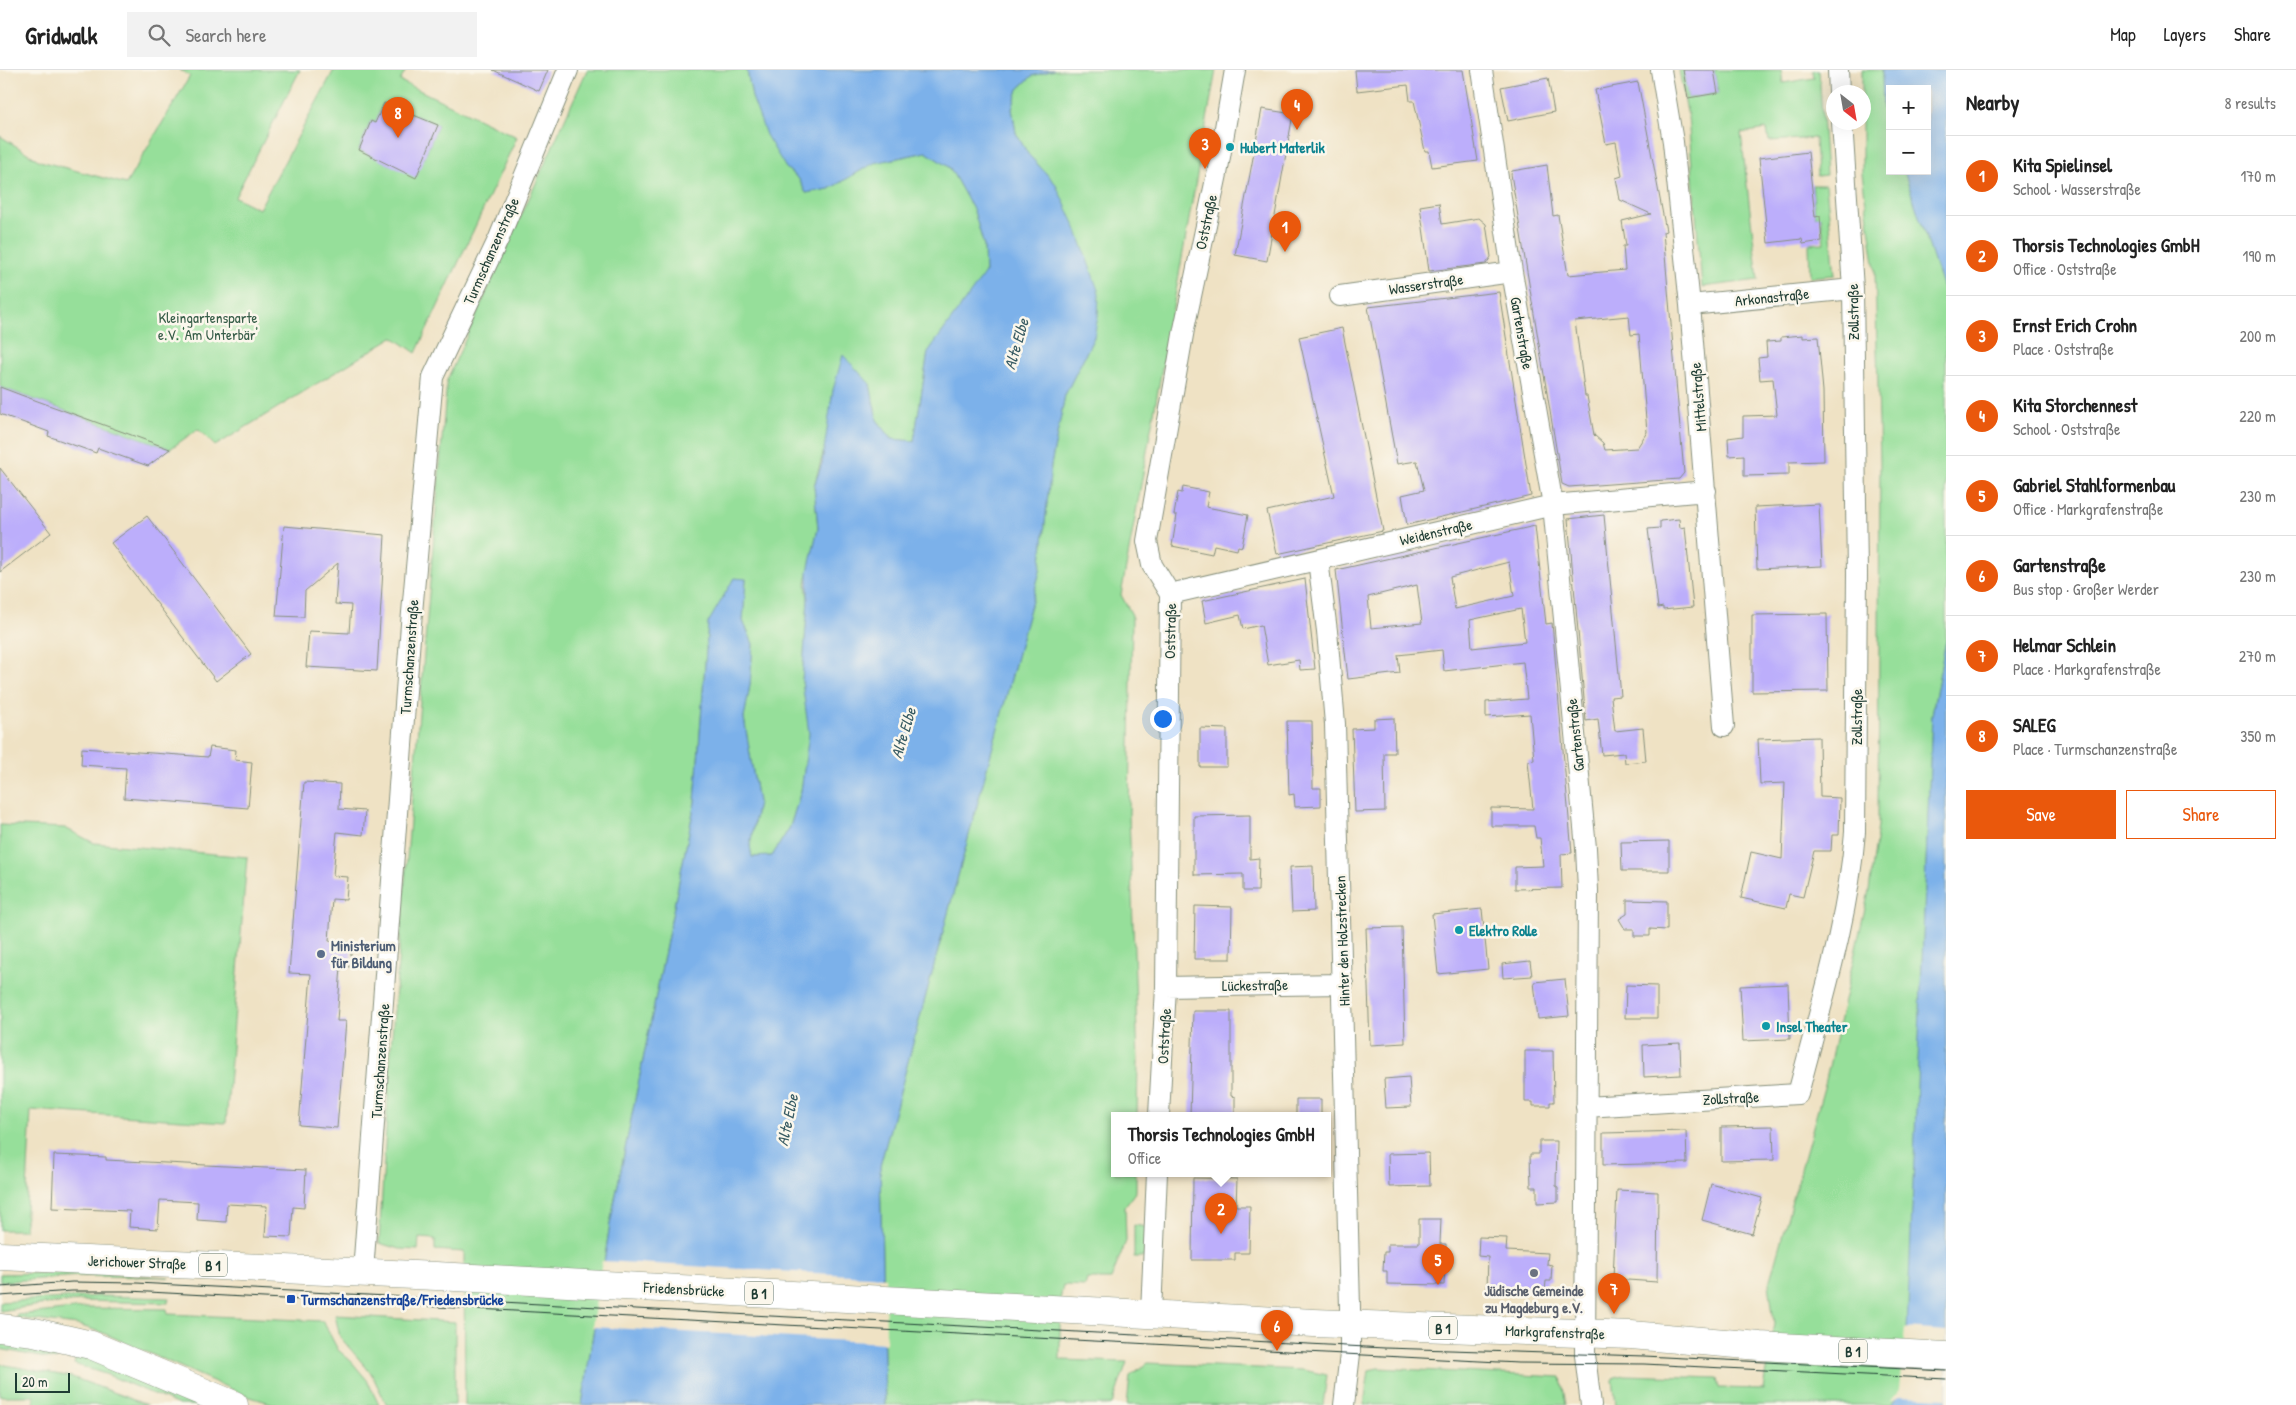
<!DOCTYPE html>
<html lang="en">
<head>
<meta charset="utf-8">
<style>
  :root { --surface:#fff; --page:#f2f2f2; --text:#222; --muted:#767676; --line:#e0e0e0; --accent:#ea580c }
  body { margin:0; font-family:"Patrick Hand",sans-serif; background:var(--page); color:var(--text) }
  .controls { position:absolute; right:15px; top:15px; display:grid; overflow:hidden; border-radius:0px; box-shadow:0 5px 20px #0002 }
  .controls button { width:45px; height:45px; display:grid; place-items:center; padding:0; border:0; border-bottom:1px solid var(--line); background:var(--surface); color:var(--text); font:25px sans-serif }
  .compass { position:absolute; left:1826px; top:15px; width:45px; height:45px; border-radius:50%; background:var(--surface); box-shadow:0 5px 20px #0002; rotate:149deg }
  .scale { position:absolute; left:15px; bottom:12px; width:55px; box-sizing:border-box; padding-left:5px; border:2px solid #1f3d34; border-top:0; font-size:14px; line-height:18px; white-space:nowrap; color:#1f3d34; -webkit-text-stroke:4px #fbf7ec; paint-order:stroke }
  .you { position:absolute; left:1162px; top:648px; width:18px; height:18px; margin:-12px; border:4px solid #fff; border-radius:50%; background:#1a73e8; box-shadow:0 0 0 8px #1a73e833 }
  .badge { display:grid; place-items:center; width:32px; height:32px; border-radius:50%; background:var(--accent); color:#fff; font-size:16px; font-weight:700 }
  .pin { position:absolute; translate:-50% -41px; filter:drop-shadow(0 1px 2px #0008) }
  .pin::after { content:''; position:absolute; top:26px; width:18px; height:15px; background:inherit; clip-path:polygon(0 0,100% 0,50% 100%) }
  .popup { position:absolute; left:1111px; top:1042px; width:220px; height:65px; box-sizing:border-box; display:grid; place-content:center; border-radius:0px; background:var(--surface); filter:drop-shadow(0 1px 4px #0005); font-size:16px; white-space:nowrap; color:var(--muted) }
  .popup b { font-size:19px; color:var(--text) }
  .popup::after { content:''; position:absolute; left:50%; top:100%; margin-left:-10px; border:10px solid transparent; border-top-color:var(--surface) }
  .list { margin:0; padding:0; list-style:none }
  h2 { display:flex; justify-content:space-between; align-items:center; height:65px; margin:0; padding:0 20px; font-size:21px }
  h2 small { font-size:16px; font-weight:400; color:var(--muted) }
  .list li { display:grid; grid-template-columns:32px 1fr auto; gap:15px; align-items:center; box-sizing:border-box; height:80px; padding:0 20px; border-top:1px solid var(--line) }
  .list b { display:block; font-size:19px; white-space:nowrap }
  .list p { margin:0; font-size:16px; white-space:nowrap; color:var(--muted) }
  .list em { font-size:16px; font-style:normal; color:var(--muted) }
  .actions { display:flex; gap:10px; padding:15px 20px }
  .actions a { flex:1; padding:11px 0; border:1px solid var(--accent); border-radius:0px; text-align:center; font-size:18px; color:var(--accent) }
  .actions .main { background:var(--accent); color:#fff }
  .icon { flex:none; width:28px; height:28px; fill:none; stroke:currentColor; stroke-width:2; stroke-linecap:round; stroke-linejoin:round }
  .map { position:relative; flex:none; width:1946px; height:1335px; overflow:hidden }
  header { display:flex; align-items:center; gap:30px; box-sizing:border-box; height:70px; padding:0 25px; background:var(--surface); border-bottom:1px solid var(--line) }
  header strong { font-size:24px }
  nav { display:flex; gap:28px; margin-inline-start:auto; font-size:18px }
  .search { width:350px; height:45px; background:var(--page); display:flex; align-items:center; gap:12px; box-sizing:border-box; padding:0 18px; border-radius:0px; color:var(--muted); font-size:19px }
  main { display:flex }
  aside { flex:1; background:var(--surface) }
  .map>svg:first-child { display:block }
  .green { fill:#96df9a; stroke:#5a8e67; fill-rule:evenodd }
  .water { fill:#7cb1ea; stroke:#4e778f }
  .pier { fill:#efe2c4 }
  .building { fill:#bcaefb; fill-rule:evenodd }
  .lines { fill:none; stroke-linecap:round; stroke-linejoin:round }
  .minor-casing { stroke:#87907c; stroke-width:22 }
  .primary-casing { stroke:#87907c; stroke-width:29 }
  .minor { stroke:#fff; stroke-width:20 }
  .primary { stroke:#fff; stroke-width:28 }
  .tram { stroke:#1f3d34; stroke-width:1 }
  .culture-dot { fill:#0f9aa8; stroke:#fbf7ec; stroke-width:2 }
  .service-dot { fill:#5c6f8a; stroke:#fbf7ec; stroke-width:2 }
  .worship-dot { fill:#6b7280; stroke:#fbf7ec; stroke-width:2 }
  .transit-dot { fill:#1a4fb4; stroke:#fbf7ec; stroke-width:2 }
  .labels { text-anchor:middle; dominant-baseline:central; stroke-width:5; stroke-linejoin:round; paint-order:stroke }
  .shield { fill:#fbf7ec; stroke:#61756b; stroke-width:1 }
  .shield-label { font-size:14px; font-weight:bold; fill:#1f3d34 }
  .culture-label { font-size:15px; font-weight:bold; fill:#0d838f; stroke:#fbf7ec; text-anchor:start }
  .street-label { font-size:15px; fill:#1f3d34; stroke:#fbf7ec }
  .park-label { font-size:15px; fill:#375d48; stroke:#fbf7ec }
  .service-label { font-size:15px; font-weight:bold; fill:#4e5e75; stroke:#fbf7ec; text-anchor:start }
  .worship-label { font-size:15px; font-weight:bold; fill:#5b616d; stroke:#fbf7ec }
  .transit-label { font-size:15px; font-weight:bold; fill:#164399; stroke:#fbf7ec; text-anchor:start }
  .water-label { font-size:16px; font-style:italic; fill:#365a62; stroke:#fbf7ec }
</style>
</head>
<body>
<header>
<strong>Gridwalk</strong>
<div class="search"><svg class="icon" aria-label="search" viewBox="0 0 24 24"><circle cx="10" cy="10" r="6"/><path d="M15 15l6 6"/></svg>Search here</div>
<nav><a>Map</a><a>Layers</a><a>Share</a></nav>
</header>
<main>
<div class="map">
<svg width="1946" height="1335" viewBox="0 0 1946 1335">
  <rect width="100%" height="100%" fill="#fbf7ec"/>
  <filter id="ink" filterUnits="userSpaceOnUse"><feTurbulence type="fractalNoise" baseFrequency=".02" numOctaves="2"/><feDisplacementMap in="SourceGraphic" scale="10" xChannelSelector="R" yChannelSelector="G"/><feConvolveMatrix kernelMatrix="1 2 1 2 8 2 1 2 1" color-interpolation-filters="sRGB"/></filter>
  <filter id="wash" filterUnits="userSpaceOnUse"><feTurbulence type="fractalNoise" baseFrequency=".0096" numOctaves="4" result="noise"/><feDisplacementMap in="SourceGraphic" scale="20" xChannelSelector="R" yChannelSelector="G"/><feGaussianBlur stdDeviation="1.12" result="paint"/><feColorMatrix in="noise" values="0 0 0 0 0 0 0 0 0 0 0 0 0 0 0 0 0 1.4 0 .05"/><feComposite in="paint" operator="in"/></filter>
  <g filter="url(#wash)">
    <rect width="100%" height="100%" fill="#efe2c4"/>
    <path class="green" d="M180 0H300L235 127 259 139 334 0H406L400 11 517 67 416 283 393 267 215 376 198 359 170 379 0 317V66L40 91 126 114 190 6ZM384 33 438 55 416 107 359 80 371 51 375 53Z
      M587 0H747L752 27 786 98 799 109 806 123 829 119 874 93 926 82 950 98 974 141 984 176 985 204 928 282 914 371 892 369 877 350 870 314 833 320 827 369 814 416 818 458 806 513 808 530 802 611 810 664 801 721 790 757 772 786 752 787 750 776 758 732 744 648 750 615 753 574 743 551 746 509 708 553 695 732 610 1154 582 1335H465L464 1182 435 1180V1169L419 1168 418 1180 399 1179 379 1173 391 978 447 310Z
      M1054 0H1216L1121 525 1132 545 1129 744 1138 991 1137 1045H1115V1103H1136V1121L1125 1136 1126 1171 1111 1209H1087L1085 1216 1063 1215 1060 1230V1290L1127 1292 1112 1335H885L880 1096 1040 501 1051 395 1065 325 1094 267 1055 113 1028 84 1016 63 1012 39 1018 19 1032 6Z
      M1679 0H1683L1688 28 1718 23 1714 0H1781L1783 13 1814 8 1813 0H1819L1826 105 1817 106 1815 68 1769 71 1767 59 1741 63 1758 210 1702 217 1688 47Z
      M1862 0H1882L1883 38 1890 57V101H1904L1946 227V570L1932 645 1909 1229 1906 1286 1901 1320 1891 1335H1616L1613 1310 1615 1307 1625 1305 1717 1308 1719 1318 1763 1319 1774 1253 1769 1213 1825 1014 1869 821 1878 756 1880 392 1875 201 1862 104Z
      M1812 115H1826L1835 205 1810 207 1809 174 1824 173 1821 147H1815Z
      M0 755 65 758 94 773 247 787 226 1053 31 1040 25 1160H0Z
      M1134 1155 1146 1157 1145 1187H1134Z
      M79 1202 169 1207 79 1206 0 1212V1204Z
      M99 1226 169 1228 168 1233 80 1231 46 1234 0 1241V1232Z
      M83 1238 167 1239 168 1244 323 1251 338 1280 351 1291 367 1310 379 1335H277L247 1326 101 1262 78 1255 17 1248V1245Z
      M335 1245 455 1252V1335H387L371 1303 340 1267Z
      M0 1268 58 1277 56 1290 0 1279Z
      M78 1282 210 1335H179L108 1305 74 1294Z
      M1147 1293 1303 1300 1327 1305 1323 1335H1127L1130 1306Z
      M0 1294 72 1307 147 1335H34V1326H0Z
      M1378 1298 1561 1307 1566 1335H1364L1369 1300Z"/>
    <path class="water" d="M747 0H1054L1032 6 1018 19 1012 39 1016 63 1028 84 1055 113 1076 158 1099 223 1098 246 1094 267 1065 325 1051 395 1040 501 880 1096 885 1335H582L610 1154 695 732 708 553 734 508 746 509 743 551 753 574 750 615 744 648 758 732 750 776 752 787 772 786 790 757 801 721 809 664 802 611 808 530V501L818 458 814 416 822 393 833 320 843 285 870 314 877 350 892 369 914 371 928 282 985 203 984 176 974 141 950 98 926 82 874 93 829 119 806 123 799 109 786 98 766 65 752 27Z
      M1882 0H1946V227L1904 101H1927V19H1890V57L1883 38Z
      M1946 570V1335H1891L1901 1320 1906 1286 1932 645Z"/>
    <path class="pier" d="M602 1191 885 1207 886 1273 592 1257Z
      M1905 1258 1946 1261V1328L1899 1326 1890 1331 1899 1320Z"/>
    <g id="blocks">
      <path class="building" d="M493 0H548L539 21Z
        M1355 0H1463L1478 91 1432 97 1429 81H1425L1414 31H1410L1408 15 1357 21Z
        M1683 0H1714L1718 23 1688 28Z
        M1548 8 1554 42 1508 51 1501 17Z
        M1638 12 1666 161 1663 162 1684 403 1679 409 1569 417 1562 414 1511 104 1512 101 1547 95 1553 146 1558 145 1568 205 1625 200 1623 176H1626L1622 151 1651 144 1620 130 1616 108 1622 106 1616 72 1606 74 1595 20ZM1629 246 1631 265 1639 264 1647 362 1637 378 1605 380 1603 373 1594 365 1587 326H1585L1575 251Z
        M384 33 438 55 416 108 359 80 371 51 375 53Z
        M1262 39 1293 44 1267 191 1235 185Z
        M1808 82 1815 147 1820 146 1822 171 1803 174 1802 169 1768 173 1759 88Z
        M1439 133 1442 154 1479 148 1486 154 1491 187 1486 194 1429 201 1420 136Z
        M1499 222 1531 426 1407 455 1402 425 1424 420 1417 391 1397 394 1368 237Z
        M1342 258 1383 461 1277 484 1267 441 1334 426 1299 267Z
        M1803 265V268L1818 267 1823 321 1824 391 1789 392V405L1744 406V385L1729 386 1728 368 1743 366V346L1777 345 1773 309 1760 310 1758 288 1767 287 1766 272 1781 271V267Z
        M0 317 21 325 170 379 148 396 98 378 96 383 48 366 49 362 0 344Z
        M0 398 51 463 0 502Z
        M1183 417 1209 422 1206 437 1248 445 1242 477 1238 476 1237 480 1214 475 1212 484 1172 476 1177 445H1174L1178 422 1182 423Z
        M1819 434 1822 496 1757 499 1755 437Z
        M1604 445 1621 626 1611 627 1615 661 1643 658 1646 691 1625 693 1624 683 1602 685 1598 649 1586 651 1568 449Z
        M147 446 251 584 216 611 111 473Z
        M1679 449 1680 458 1685 457 1693 537 1663 540V537L1658 538 1648 459 1660 458V451Z
        M284 456 385 465 377 601 306 597 309 561 349 563 351 535 335 534 338 493 305 521 304 547 276 546Z
        M1535 456 1546 554 1552 553 1572 783 1561 784 1562 818 1515 819V797L1543 796 1540 768H1536L1534 756H1491V738L1533 739 1528 691 1534 690 1530 644 1486 647V632L1527 629 1523 592 1444 601 1442 580 1398 585 1400 603 1348 609 1336 500ZM1509 492 1514 526 1455 539 1450 507ZM1417 515 1422 553 1371 558 1368 527ZM1521 539 1525 572 1472 578 1470 550Z
        M1305 509 1315 599 1300 600 1299 590 1268 595 1261 555 1243 559 1240 545 1206 553 1202 531Z
        M1827 544 1828 621 1752 622V545Z
        M1394 648 1395 683H1384L1385 741 1355 742 1352 659 1374 658V649Z
        M1287 651H1312L1313 718H1321V736L1295 737 1294 724 1289 725Z
        M1200 658 1227 659V697H1200Z
        M1819 667 1820 727 1840 728 1839 765H1832L1831 781H1814L1803 827 1789 824 1786 838 1741 828 1751 782 1782 789 1785 713 1760 714 1758 669Z
        M210 677 236 680 235 690 252 692 248 738 124 728 126 698 81 695 82 678 208 687Z
        M304 712 340 714 339 739 365 741 363 765 337 762 333 806 348 807 346 830 332 829 329 871 352 873 350 897 341 896 337 951H346L337 1058 299 1055 311 904 289 903Z
        M1250 745V789L1259 788 1258 821H1243V804L1194 805V746Z
        M1669 771V801H1622L1621 772Z
        M1313 796 1314 841 1292 842 1290 797Z
        M1627 830 1667 831V860L1650 859V866H1634V859H1625L1619 849 1627 844Z
        M1195 836 1232 837 1231 889H1194Z
        M1482 839 1488 899 1438 904 1432 844Z
        M1402 857 1405 973 1370 975 1366 858Z
        M1530 891 1532 906 1503 908 1502 894Z
        M1565 909 1569 946 1538 949 1534 912Z
        M1788 914 1790 969 1743 971 1740 916Z
        M1626 915 1657 916V948H1625Z
        M1193 941H1231V1026L1235 1027V1045H1190Z
        M1680 973 1681 1005 1644 1007 1643 975Z
        M1525 981H1553L1554 1032H1550V1036H1533V1032H1525Z
        M1409 1007 1411 1037 1386 1038 1384 1009Z
        M1296 1029H1321V1045H1296Z
        M1773 1056 1774 1090 1721 1091V1057Z
        M1686 1061 1687 1093 1603 1095V1063Z
        M1539 1071H1557L1556 1116 1558 1117V1132L1537 1133V1117H1531L1530 1084H1539Z
        M1429 1083 1430 1116 1389 1117 1388 1084Z
        M54 1085 106 1087V1090L306 1100 304 1138 293 1137 291 1167 265 1166 267 1136 227 1134 226 1152 197 1150 198 1132 160 1130 158 1159 129 1157 130 1141 52 1138Z
        M1193 1108 1237 1109 1236 1136H1250L1249 1183H1235V1190H1192Z
        M1711 1114 1762 1128 1752 1164 1702 1150Z
        M1617 1120 1658 1122 1657 1212 1613 1209Z
        M1419 1149H1441L1440 1174H1446L1444 1215 1387 1214V1201H1383L1384 1182H1388V1174H1419Z
        M1479 1167 1507 1168 1506 1181 1548 1183 1547 1194 1552 1195 1551 1211H1546L1545 1221 1487 1218 1488 1187 1478 1186Z"/>
    </g>
  </g>
  <g filter="url(#ink)">
    <use href="#blocks" fill-opacity="0" stroke="#87907c" stroke-width="1"/>
    <g class="lines">
      <g class="minor-casing">
        <path id="minor" d="M1482 0 1512 202 1553 435 1586 778 1588 820 1585 1285 1591 1335
          M1661 0 1673 72 1690 235 1724 656
          M1838 0 1839 22
          M1340 226 1512 202
          M1690 235 1853 219
          M1318 490 1327 561 1335 654 1350 1238V1284L1344 1335
          M1170 524 1553 435 1706 421
          M1166 917 1343 914
          M1586 1037 1798 1024C1820 938 1848 851 1855 762L1857 503 1853 219 1842 52
          M1159 1045 1166 917 1170 524 1152 495 1147 471 1184 259 1217 104 1235 0
          M363 1202 411 554 433 307 499 168 568 0
          M1151 1243 1157 1103"/>
      </g>
      <g class="primary-casing">
        <path id="primary" d="M0 1186 436 1206 1314 1253 1631 1265 1760 1276 1946 1286
          M0 1258 34 1262 91 1275 234 1335"/>
      </g>
      <use href="#minor" class="minor"/>
      <use href="#primary" class="primary"/>
      <path class="tram" d="M0 1217 72 1212 137 1213 1385 1278 1644 1286 1946 1301
        M0 1226 72 1221H129L1518 1293 1644 1294 1946 1309"/>
    </g>
  </g>
  <g class="culture-dot">
    <circle cx="1230" cy="77" r="5"/>
    <circle cx="1459" cy="860" r="5"/>
    <circle cx="1766" cy="956" r="5"/>
  </g>
  <circle class="service-dot" cx="321" cy="884" r="5"/>
  <circle class="worship-dot" cx="1534" cy="1203" r="5"/>
  <rect class="transit-dot" x="286" y="1224" width="10" height="10" rx="2.5"/>
  <g class="labels">
    <g class="shield">
      <rect x="199" y="1183.5" width="28" height="23" rx="4"/>
      <rect x="745" y="1211.5" width="28" height="23" rx="4"/>
      <rect x="1429" y="1246.5" width="28" height="23" rx="4"/>
      <rect x="1839" y="1269.5" width="28" height="23" rx="4"/>
    </g>
    <g class="shield-label">
      <text x="213" y="1195">B 1</text>
      <text x="759" y="1223">B 1</text>
      <text x="1443" y="1258">B 1</text>
      <text x="1853" y="1281">B 1</text>
    </g>
    <g class="culture-label">
      <text x="1240" y="77">Hubert Materlik</text>
      <text x="1469" y="860">Elektro Rolle</text>
      <text x="1776" y="956">Insel Theater</text>
    </g>
    <g class="street-label">
      <text transform="translate(1206 152) rotate(-78)">Oststraße</text>
      <text transform="translate(491 181) rotate(-66)">Turmschanzenstraße</text>
      <text transform="translate(1426 214) rotate(-8)">Wasserstraße</text>
      <text transform="translate(1772 227) rotate(-6)">Arkonastraße</text>
      <text transform="translate(1853 242) rotate(-91)">Zollstraße</text>
      <text transform="translate(1522 263) rotate(80)">Gartenstraße</text>
      <text transform="translate(1698 327) rotate(-95)">Mittelstraße</text>
      <text transform="translate(1436 462) rotate(-13)">Weidenstraße</text>
      <text transform="translate(1170 561) rotate(-89)">Oststraße</text>
      <text transform="translate(409 587) rotate(-86)">Turmschanzenstraße</text>
      <text transform="translate(1856 647) rotate(-90)">Zollstraße</text>
      <text transform="translate(1575 665) rotate(-96)">Gartenstraße</text>
      <text transform="translate(1342 871) rotate(-92)">Hinter den Holzstrecken</text>
      <text transform="translate(1255 915) rotate(-1)">Lückestraße</text>
      <text transform="translate(1164 966) rotate(-87)">Oststraße</text>
      <text transform="translate(380 991) rotate(-86)">Turmschanzenstraße</text>
      <text transform="translate(1731 1028) rotate(-3)">Zollstraße</text>
      <text transform="translate(137 1192) rotate(2)">Jerichower Straße</text>
      <text transform="translate(684 1219) rotate(3)">Friedensbrücke</text>
      <text transform="translate(1555 1262) rotate(2)">Markgrafenstraße</text>
    </g>
    <g class="park-label">
      <text x="208" y="247">Kleingartensparte<tspan x="208" dy="17">e.V. 'Am Unterbär'</tspan></text>
    </g>
    <g class="service-label">
      <text x="331" y="875">Ministerium<tspan x="331" dy="17">für Bildung</tspan></text>
    </g>
    <g class="worship-label">
      <text x="1534" y="1220">Jüdische Gemeinde<tspan x="1534" dy="17">zu Magdeburg e.V.</tspan></text>
    </g>
    <g class="transit-label">
      <text x="301" y="1229">Turmschanzenstraße/Friedensbrücke</text>
    </g>
    <g class="water-label">
      <text transform="translate(1016 274) rotate(-74)">Alte Elbe</text>
      <text transform="translate(903 663) rotate(-73)">Alte Elbe</text>
      <text transform="translate(787 1050) rotate(-78)">Alte Elbe</text>
    </g>
  </g>
</svg>
<div class="controls">
<button>+</button>
<button>−</button>
</div>
<svg class="compass" viewBox="-18 -18 36 36"><path d="M0-13l5 13h-10z" fill="#e53935"/><path d="M0 13l5-13h-10z" fill="#767676"/></svg>
<div class="scale">20 m</div>
<div class="you"></div>
<div class="pin badge" style="left:1285px;top:182px">1</div>
<div class="pin badge" style="left:1221px;top:1164px">2</div>
<div class="popup"><b>Thorsis Technologies GmbH</b>Office</div>
<div class="pin badge" style="left:1205px;top:99px">3</div>
<div class="pin badge" style="left:1297px;top:60px">4</div>
<div class="pin badge" style="left:1438px;top:1215px">5</div>
<div class="pin badge" style="left:1277px;top:1281px">6</div>
<div class="pin badge" style="left:1614px;top:1244px">7</div>
<div class="pin badge" style="left:398px;top:68px">8</div>
</div>
<aside>
<h2>Nearby<small>8 results</small></h2>
<ul class="list">
<li><span class="badge">1</span><div><b>Kita Spielinsel</b><p>School · Wasserstraße</p></div><em>170 m</em></li>
<li><span class="badge">2</span><div><b>Thorsis Technologies GmbH</b><p>Office · Oststraße</p></div><em>190 m</em></li>
<li><span class="badge">3</span><div><b>Ernst Erich Crohn</b><p>Place · Oststraße</p></div><em>200 m</em></li>
<li><span class="badge">4</span><div><b>Kita Storchennest</b><p>School · Oststraße</p></div><em>220 m</em></li>
<li><span class="badge">5</span><div><b>Gabriel Stahlformenbau</b><p>Office · Markgrafenstraße</p></div><em>230 m</em></li>
<li><span class="badge">6</span><div><b>Gartenstraße</b><p>Bus stop · Großer Werder</p></div><em>230 m</em></li>
<li><span class="badge">7</span><div><b>Helmar Schlein</b><p>Place · Markgrafenstraße</p></div><em>270 m</em></li>
<li><span class="badge">8</span><div><b>SALEG</b><p>Place · Turmschanzenstraße</p></div><em>350 m</em></li>
</ul>
<div class="actions"><a class="main">Save</a><a>Share</a></div>
</aside>
</main>
</body>
</html>
